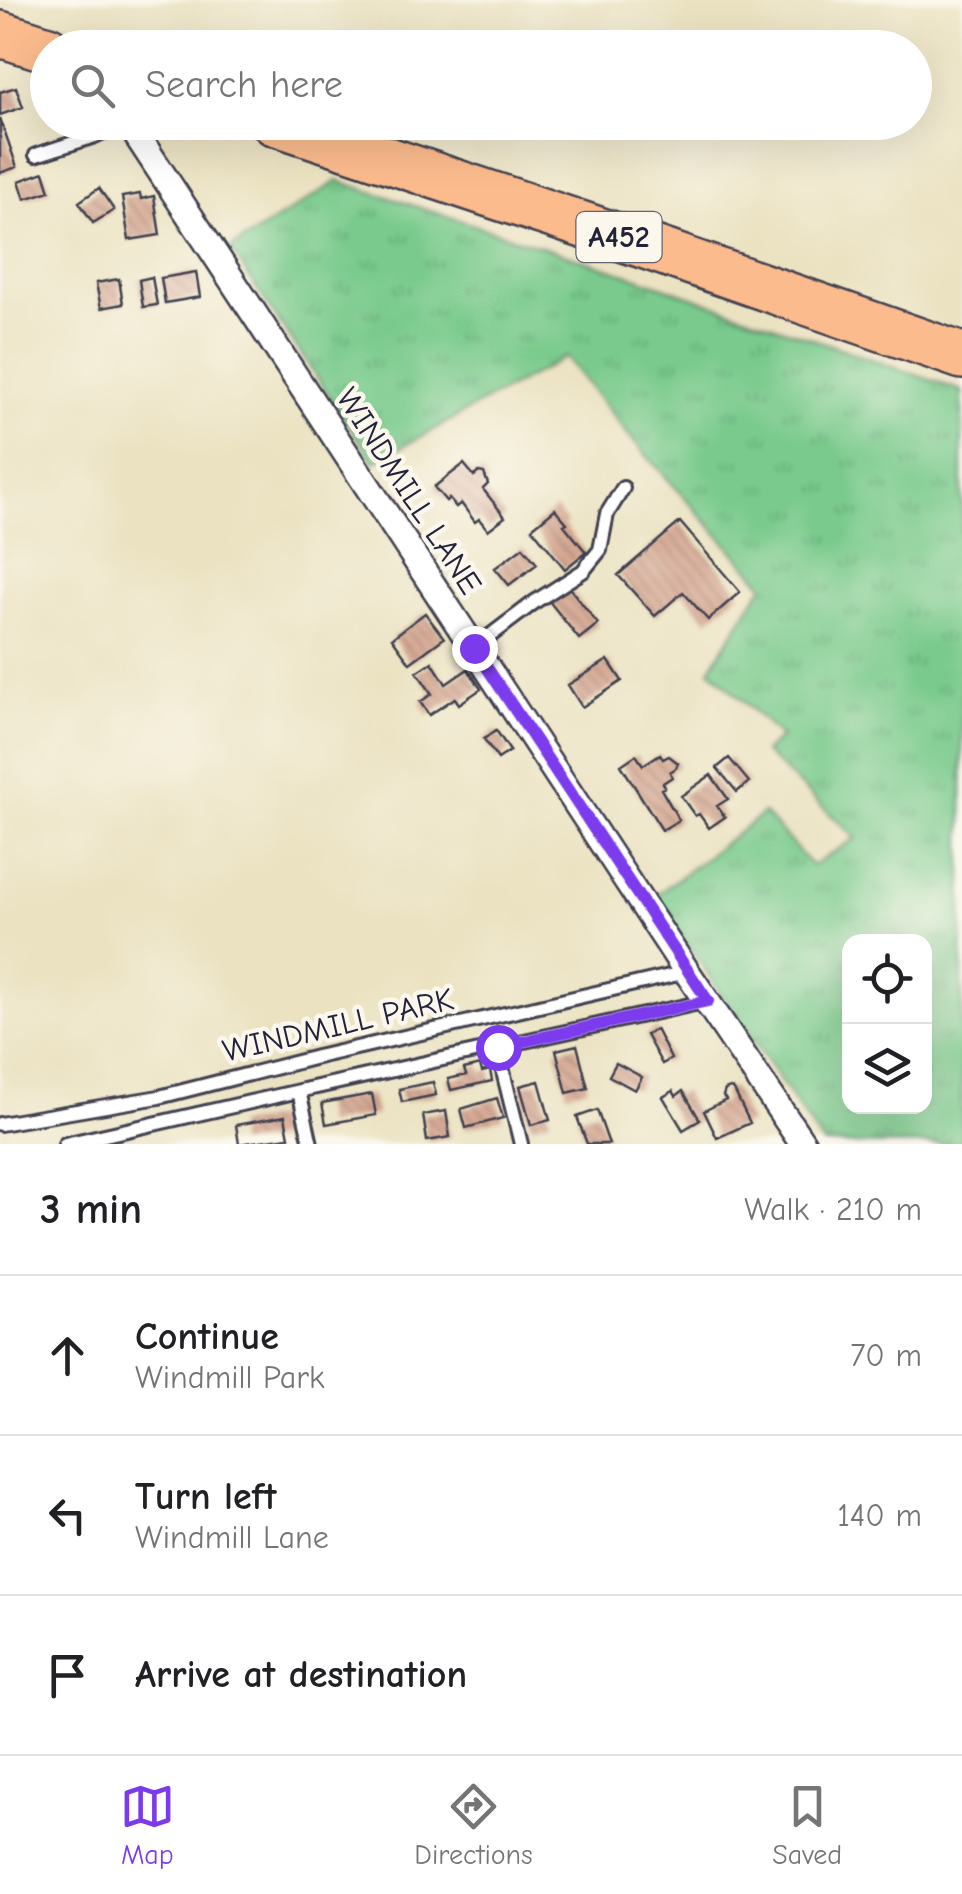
<!DOCTYPE html>
<html lang="en">
<head>
<meta charset="utf-8">
<style>
  :root { --surface:#fff; --page:#f2f2f2; --text:#202124; --muted:#757577; --line:#e0e0e0; --accent:#7c3aed }
  body { margin:0; font-family:"Comic Neue",sans-serif; background:var(--page); color:var(--text) }
  .controls { position:absolute; right:30px; bottom:30px; display:grid; overflow:hidden; border-radius:20px; box-shadow:0 10px 40px #0002 }
  .controls button { width:90px; height:90px; display:grid; place-items:center; padding:0; border:0; border-bottom:2px solid var(--line); background:var(--surface); color:var(--text); font:50px sans-serif }
  .stop { position:absolute; width:30px; height:30px; margin:-22px; border:8px solid #7c3aed; border-radius:50%; background:#fff }
  .stop.end { background:#7c3aed; border-color:#fff; box-shadow:0 2px 10px #0008 }
  .list { margin:0; padding:0; list-style:none }
  h2 { display:flex; justify-content:space-between; align-items:center; height:130px; margin:0; padding:0 40px; font-size:42px }
  h2 small { font-size:32px; font-weight:400; color:var(--muted) }
  .list li { display:grid; grid-template-columns:65px 1fr auto; gap:30px; align-items:center; box-sizing:border-box; height:160px; padding:0 40px; border-top:2px solid var(--line) }
  .list b { display:block; font-size:38px; white-space:nowrap }
  .list p { margin:0; font-size:32px; white-space:nowrap; color:var(--muted) }
  .list em { font-size:32px; font-style:normal; color:var(--muted) }
  .icon { flex:none; width:55px; height:55px; fill:none; stroke:currentColor; stroke-width:2; stroke-linecap:round; stroke-linejoin:round }
  .map { position:relative; flex:none; width:962px; height:1144px; overflow:hidden }
  .search { position:absolute; background:var(--surface); box-shadow:0 10px 40px #0002; left:30px; right:30px; top:30px; height:110px; display:flex; align-items:center; gap:25px; box-sizing:border-box; padding:0 35px; border-radius:55px; color:var(--muted); font-size:38px }
  .sheet { height:610px; background:var(--surface) }
  nav { display:flex; justify-content:space-around; align-items:center; box-sizing:border-box; height:140px; border-top:2px solid var(--line); background:var(--surface); font-size:28px; color:var(--muted) }
  nav a { display:grid; justify-items:center; gap:5px }
  nav .on { color:var(--accent) }
  .map>svg:first-child { display:block }
  .grass { fill:url(#grass-tufts); stroke:#4e7664; stroke-width:2.5; fill-rule:evenodd }
  .building { fill:url(#building-back-hatch) }
  .lines { fill:none; stroke-linecap:round; stroke-linejoin:round }
  .lane-casing { stroke:#403f4f; stroke-width:18 }
  .street-casing { stroke:#403f4f; stroke-width:30 }
  .highway-casing { stroke:#403f4f; stroke-width:50 }
  .lane { stroke:#fff; stroke-width:12 }
  .street { stroke:#fff; stroke-width:25 }
  .highway { stroke:#fbbb8d; stroke-width:45 }
  .route { stroke:#7c3aed; stroke-width:12 }
  .labels { text-anchor:middle; dominant-baseline:central; stroke-width:9; stroke-linejoin:round; paint-order:stroke }
  .shield { fill:#fbf7ec; stroke:#636270; stroke-width:2.5 }
  .shield-label { font-size:30px; font-weight:bold; fill:#22223b }
  .street-label { font-size:32px; fill:#22223b; stroke:#fbf7ec }
</style>
</head>
<body>
<div class="map">
<svg width="962" height="1144" viewBox="0 0 962 1144">
  <defs>
    <pattern id="grass-tufts" width="24" height="20" patternUnits="userSpaceOnUse" patternTransform="scale(2.5)"><rect width="24" height="20" fill="#79ca8c"/><path d="M3 7l-1-3M5 7V3M7 7l1-3M15 17l-1-3M17 17v-4M19 17l1-3" fill="none" stroke="#68ad7a"/></pattern>
    <pattern id="building-back-hatch" width="6" height="6" patternUnits="userSpaceOnUse" patternTransform="scale(2.5)"><rect width="6" height="6" fill="#d19e87"/><path d="M-1 5l2 2M0 0l6 6M5-1l2 2" fill="none" stroke="#a98070"/></pattern>
  </defs>
  <rect width="100%" height="100%" fill="#fbf7ec"/>
  <filter id="ink" filterUnits="userSpaceOnUse"><feTurbulence type="fractalNoise" baseFrequency=".01" numOctaves="2"/><feDisplacementMap in="SourceGraphic" scale="20" xChannelSelector="R" yChannelSelector="G"/><feConvolveMatrix kernelMatrix="1 2 1 2 8 2 1 2 1" color-interpolation-filters="sRGB"/></filter>
  <filter id="wash" filterUnits="userSpaceOnUse"><feTurbulence type="fractalNoise" baseFrequency=".0048" numOctaves="4" result="noise"/><feDisplacementMap in="SourceGraphic" scale="40" xChannelSelector="R" yChannelSelector="G"/><feGaussianBlur stdDeviation="2.25" result="paint"/><feColorMatrix in="noise" values="0 0 0 0 0 0 0 0 0 0 0 0 0 0 0 0 0 1.4 0 .05"/><feComposite in="paint" operator="in"/></filter>
  <g filter="url(#wash)">
    <rect width="100%" height="100%" fill="#ebe2c1"/>
    <path class="grass" d="M338 181 638 278 962 391V1144H823L655 896 764 813 812 866 856 838 764 752 781 737 710 669 764 585 629 436 566 357 374 462 230 249ZM850 942H924V1106H850Z"/>
    <g id="blocks">
      <path class="building" d="M16 87 23 107 0 115V92Z
        M0 118 17 167 0 173Z
        M44 172 50 191 25 199 19 181Z
        M99 188 114 210 93 223 79 202Z
        M140 194 141 199 154 196 160 235 129 240 122 197Z
        M196 272 200 297 165 303 161 278Z
        M152 277 157 305 143 307 139 280Z
        M119 279 123 304 101 308 96 283Z
        M464 464 474 476 479 472 484 473 488 484 483 489 505 517 488 530 479 519 475 522 461 503 456 507 449 499 446 501 434 487Z
        M555 509 567 523 564 525 586 552 565 569 532 528Z
        M680 522 740 592 708 620 683 592 655 616 618 575Z
        M523 547 537 564 509 585 495 568Z
        M568 586 598 624 579 639 549 601Z
        M425 613 444 638 410 663 392 638Z
        M608 660 622 681 582 707 568 685Z
        M432 662 446 684 468 669 481 689 459 704 455 698 429 715 420 702 432 694 417 672Z
        M496 730 510 751 498 759 484 739Z
        M660 754 663 759 669 756 678 763 676 768 670 772 672 777 663 783 665 787 661 789 679 820 662 830 621 765 636 755 643 765Z
        M729 758 749 782 737 792 717 768Z
        M711 775 728 799 717 806 725 817 709 828 699 814 695 816 681 796Z
        M656 1029 671 1059 662 1064 646 1035Z
        M577 1045 588 1088 567 1093 556 1050Z
        M616 1063 642 1077 635 1090 609 1076Z
        M480 1065 482 1072 490 1070 492 1081 451 1090 448 1079 466 1075 464 1069Z
        M539 1081 550 1120 531 1125 520 1086Z
        M433 1082 436 1095 402 1102 399 1089Z
        M730 1088 734 1090 750 1123 717 1138 704 1111 726 1100 723 1096 725 1090Z
        M673 1091 676 1096 683 1091 700 1120 683 1130 663 1097Z
        M372 1094 376 1115 326 1124 322 1103Z
        M497 1098 503 1118 466 1128 461 1109Z
        M597 1110 609 1144H587L577 1117Z
        M446 1111 450 1137 427 1141 423 1115Z
        M285 1116 289 1137 239 1144 236 1125Z"/>
    </g>
  </g>
  <g filter="url(#ink)">
    <use href="#blocks" fill-opacity="0" stroke="#403f4f" stroke-width="2.5"/>
    <g class="lines">
      <g class="lane-casing">
        <path id="lane" d="M36 155 95 136 124 122
          M474 648 536 601 583 571 600 550 607 514 623 488
          M299 1091 497 1047
          M0 1124 159 1097 317 1057 687 972
          M65 1144 299 1091 311 1144
          M521 1144 497 1047 708 1001"/>
      </g>
      <g class="street-casing">
        <path id="street" d="M128 122 687 972 803 1144"/>
      </g>
      <g class="highway-casing">
        <path id="highway" d="M0 34 48 49
          M274 122 643 245 962 356"/>
      </g>
      <use href="#lane" class="lane"/>
      <use href="#street" class="street"/>
      <use href="#highway" class="highway"/>
    </g>
  </g>
  <g class="lines" filter="url(#ink)">
    <path class="route" d="M474 648 708 1001 498 1047"/>
  </g>
  <g class="labels">
    <rect class="shield" x="576.5" y="212" width="85" height="50" rx="8"/>
    <g class="shield-label">
      <text x="619" y="237">A452</text>
    </g>
    <g class="street-label">
      <text transform="translate(409 491) rotate(57)">WINDMILL LANE</text>
      <text transform="translate(338 1025) rotate(-13)">WINDMILL PARK</text>
    </g>
  </g>
</svg>
<div class="controls">
<button><svg class="icon" aria-label="locate" viewBox="0 0 24 24"><circle cx="12" cy="12" r="6"/><path d="M12 2v4M12 18v4M2 12h4M18 12h4"/></svg></button>
<button><svg class="icon" aria-label="layers" viewBox="0 0 24 24"><path d="M12 4l9 5-9 5-9-5zM3 14l9 5 9-5"/></svg></button>
</div>
<div class="stop" style="left:498px;top:1047px"></div>
<div class="stop end" style="left:474px;top:648px"></div>
<div class="search"><svg class="icon" aria-label="search" viewBox="0 0 24 24"><circle cx="10" cy="10" r="6"/><path d="M15 15l6 6"/></svg>Search here</div>
</div>
<section class="sheet">
<h2>3 min<small>Walk · 210 m</small></h2>
<ul class="list">
<li><svg class="icon" aria-label="ahead" viewBox="0 0 24 24"><path d="M12 20V5M6 11l6-6 6 6"/></svg><div><b>Continue</b><p>Windmill Park</p></div><em>70 m</em></li>
<li><svg class="icon" aria-label="left" viewBox="0 0 24 24"><path d="M17 20v-9H6M10 6l-5 5 5 5"/></svg><div><b>Turn left</b><p>Windmill Lane</p></div><em>140 m</em></li>
<li><svg class="icon" aria-label="arrive" viewBox="0 0 24 24"><path d="M6 21V4h12l-3 4 3 4H6"/></svg><div><b>Arrive at destination</b></div></li>
</ul>
</section>
<nav>
<a class="on"><svg class="icon" aria-label="map" viewBox="0 0 24 24"><path d="M3 6l6-2 6 2 6-2v14l-6 2-6-2-6 2zM9 4v14M15 6v14"/></svg>Map</a>
<a><svg class="icon" aria-label="directions" viewBox="0 0 24 24"><path d="M12 3l9 9-9 9-9-9zM9 14v-3h6M13 9l2 2-2 2"/></svg>Directions</a>
<a><svg class="icon" aria-label="saved" viewBox="0 0 24 24"><path d="M7 4h10v16l-5-4-5 4z"/></svg>Saved</a>
</nav>
</body>
</html>
